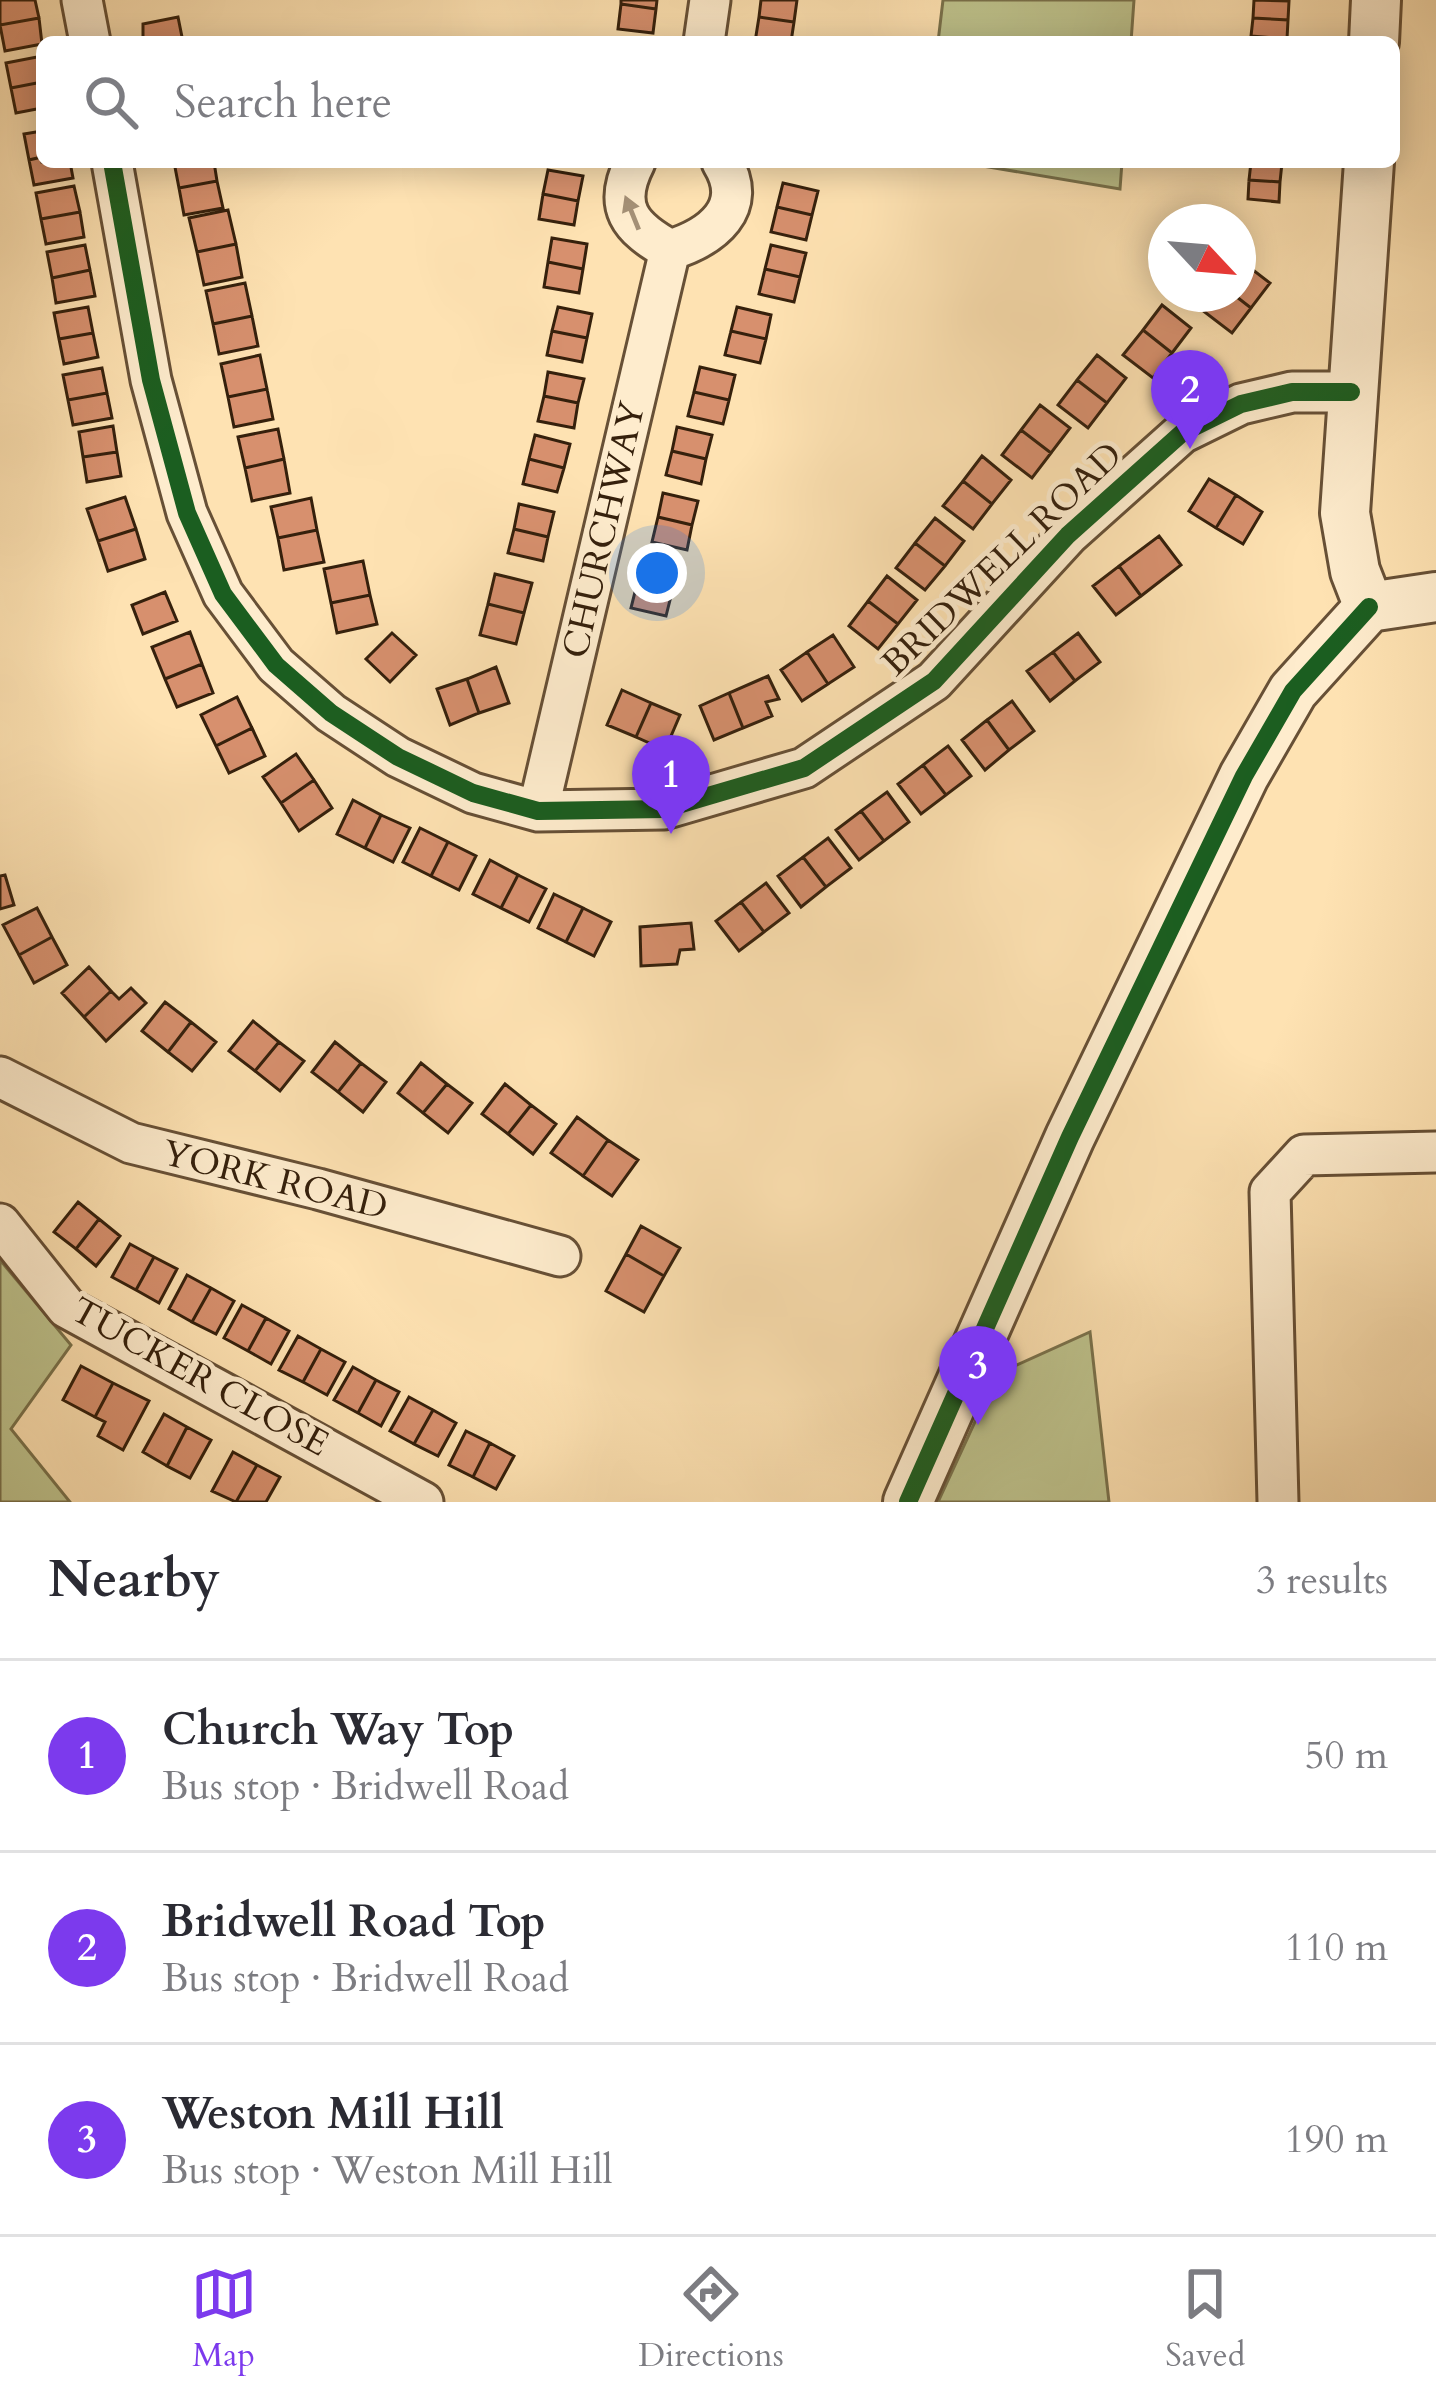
<!DOCTYPE html>
<html lang="en">
<head>
<meta charset="utf-8">
<style>
  :root { --surface:#fff; --page:#f7f7f7; --text:#2b2b33; --muted:#7c7c81; --line:#e1e1e2; --accent:#7c3aed }
  body { margin:0; font-family:Cardo,serif; background:var(--page); color:var(--text) }
  .compass { position:absolute; left:1148px; top:204px; width:108px; height:108px; border-radius:50%; background:var(--surface); box-shadow:0 6px 30px #0003; rotate:116deg }
  .you { position:absolute; left:657px; top:573px; width:42px; height:42px; margin:-30px; border:9px solid #fff; border-radius:50%; background:#1a73e8; box-shadow:0 0 0 18px #1a73e833 }
  .badge { display:grid; place-items:center; width:78px; height:78px; border-radius:50%; background:var(--accent); color:#fff; font-size:39px; font-weight:700 }
  .pin { position:absolute; translate:-50% -99px; filter:drop-shadow(0 3px 6px #0008) }
  .pin::after { content:''; position:absolute; top:63px; width:42px; height:36px; background:inherit; clip-path:polygon(0 0,100% 0,50% 100%) }
  .list { margin:0; padding:0; list-style:none }
  h2 { display:flex; justify-content:space-between; align-items:center; height:156px; margin:0; padding:0 48px; font-size:51px }
  h2 small { font-size:39px; font-weight:400; color:var(--muted) }
  .list li { display:grid; grid-template-columns:78px 1fr auto; gap:36px; align-items:center; box-sizing:border-box; height:192px; padding:0 48px; border-top:3px solid var(--line) }
  .list b { display:block; font-size:45px; white-space:nowrap }
  .list p { margin:0; font-size:39px; white-space:nowrap; color:var(--muted) }
  .list em { font-size:39px; font-style:normal; color:var(--muted) }
  .icon { flex:none; width:66px; height:66px; fill:none; stroke:currentColor; stroke-width:2; stroke-linecap:round; stroke-linejoin:round }
  .map { position:relative; flex:none; width:1436px; height:1502px; overflow:hidden }
  .search { position:absolute; background:var(--surface); box-shadow:0 6px 30px #0003; left:36px; right:36px; top:36px; height:132px; display:flex; align-items:center; gap:30px; box-sizing:border-box; padding:0 42px; border-radius:18px; color:var(--muted); font-size:45px }
  .sheet { height:732px; background:var(--surface) }
  nav { display:flex; justify-content:space-around; align-items:center; box-sizing:border-box; height:168px; border-top:3px solid var(--line); background:var(--surface); font-size:33px; color:var(--muted) }
  nav a { display:grid; justify-items:center; gap:6px }
  nav .on { color:var(--accent) }
  .map>svg:first-child { display:block }
  .green { fill:#bec38d; stroke:#7a724c; stroke-width:3 }
  .building { fill:#d7906e; stroke:#35200c; stroke-width:3 }
  .lines { fill:none; stroke-linecap:round; stroke-linejoin:round }
  .minor-casing { stroke:#675036; stroke-width:45 }
  .tertiary-casing { stroke:#675036; stroke-width:54 }
  .minor { stroke:#feeccd; stroke-width:39 }
  .tertiary { stroke:#feeccd; stroke-width:48 }
  .cycleway-casing { stroke:#feeccd; stroke-width:26 }
  .cycleway { stroke:#1b5e20; stroke-width:18 }
  .oneway { fill:#a49076 }
  .labels { text-anchor:middle; dominant-baseline:central; stroke-width:10; stroke-linejoin:round; paint-order:stroke }
  .street-label { font-size:36px; fill:#35200c; stroke:#feeccd }
</style>
</head>
<body>
<div class="map">
<svg width="1436" height="1502" viewBox="0 0 1436 1502">
  <rect width="100%" height="100%" fill="#fee2b2"/>
  <filter id="stains"><feTurbulence type="fractalNoise" baseFrequency=".00167" numOctaves="4"/><feColorMatrix values="0 0 0 0 .2 0 0 0 0 .09 0 0 0 0 .02 0 0 0 .5 -.17"/></filter>
  <radialGradient id="worn" r=".72"><stop offset=".6" stop-color="#630" stop-opacity="0"/><stop offset="1" stop-color="#630" stop-opacity=".3"/></radialGradient>
  <path class="green" d="M943 0H1134L1131 42H938Z
    M959 162H1122L1120 189Z
    M0 1260 71 1345 11 1429 70 1502H0Z
    M1090 1332 1109 1502H938L997 1374Z"/>
  <path class="building" d="M0 0H35L39 18 0 25Z
    M621 0H657L656 9 621 4Z
    M761 0H797L794 22 759 17Z
    M1254 0 1289 1 1288 20 1253 18Z
    M621 4 656 9 653 33 618 29Z
    M178 17 183 42H143V24Z
    M759 17 794 22 791 42H755Z
    M39 18 42 44 5 51 0 25Z
    M1253 18 1288 20 1287 39 1251 36Z
    M42 56V82L11 88 6 63Z
    M42 82V108L16 113 11 88Z
    M42 131V157L29 160 24 134Z
    M42 157V162H70L73 178 34 185 29 160Z
    M174 162H214L217 181 179 188Z
    M1251 162 1282 163 1280 182 1249 180Z
    M548 170 583 176 578 201 543 194Z
    M1249 180 1280 182 1279 202 1248 199Z
    M217 181 223 208 184 215 179 188Z
    M783 183 818 191 812 215 777 207Z
    M74 186 80 212 41 219 36 193Z
    M543 194 578 201 574 225 539 219Z
    M777 207 812 215 806 240 771 232Z
    M228 210 236 244 197 252 189 218Z
    M80 212 84 237 46 244 41 219Z
    M552 238 587 244 583 269 548 262Z
    M236 244 242 277 204 285 197 252Z
    M85 245 90 270 52 278 47 252Z
    M771 245 806 253 800 277 765 269Z
    M1240 260 1270 283 1251 308 1233 294H1238Z
    M548 262 583 269 579 293 544 287Z
    M765 269 800 277 794 302 759 294Z
    M90 270 95 296 56 303 52 278Z
    M245 283 252 316 213 324 206 291Z
    M1214 294H1233L1251 308 1232 333 1202 310Z
    M1162 305 1191 328 1172 353 1143 330Z
    M88 307 93 333 59 339 54 313Z
    M558 307 592 314 587 338 552 331Z
    M737 307 771 315 766 339 731 331Z
    M252 316 258 346 219 354 213 324Z
    M1143 330 1172 353 1153 378 1123 355Z
    M552 331 587 338 582 362 547 355Z
    M731 331 766 339 760 363 725 355Z
    M93 333 98 357 64 364 59 339Z
    M260 355 267 389 228 397 221 364Z
    M1097 355 1126 378 1107 403 1077 380Z
    M700 367 735 375 729 400 694 392Z
    M102 368 107 393 68 400 63 375Z
    M548 372 584 379 578 403 544 396Z
    M1077 380 1107 403 1088 428 1058 405Z
    M267 389 273 419 234 427 228 397Z
    M694 392 729 400 723 424 688 416Z
    M107 393 112 418 73 425 68 400Z
    M544 396 578 403 574 428 538 421Z
    M1040 405 1070 428 1051 453 1021 430Z
    M113 426 117 452 83 457 79 432Z
    M677 427 712 435 706 459 672 451Z
    M278 429 284 459 245 468 238 437Z
    M1021 430 1051 453 1032 478 1002 455Z
    M535 435 570 444 564 468 529 459Z
    M672 451 706 459 701 484 666 475Z
    M117 452 121 476 87 482 83 457Z
    M982 456 1011 480 992 504 963 481Z
    M284 459 290 493 252 501 245 468Z
    M529 459 564 468 557 492 523 484Z
    M1209 479 1236 495 1216 528 1189 511Z
    M963 481 992 504 973 529 943 506Z
    M663 493 698 501 692 525 658 517Z
    M1236 495 1262 512 1243 544 1216 528Z
    M125 497 136 529 98 541 87 509Z
    M311 498 317 530 278 538 271 507Z
    M519 504 554 512 548 537 514 529Z
    M658 517 692 525 687 550 652 542Z
    M935 518 964 541 945 566 915 543Z
    M136 529 145 559 108 571 98 541Z
    M514 529 548 537 543 561 508 553Z
    M317 530 324 562 284 570 278 538Z
    M1159 536 1181 565 1141 596 1119 566Z
    M915 543 945 566 925 590 896 568Z
    M642 559 677 568 672 592 637 584Z
    M363 561 370 595 331 603 324 569Z
    M1119 566 1141 596 1116 615 1093 586Z
    M495 574 532 583 524 613 488 604Z
    M887 576 917 600 898 624 868 601Z
    M637 584 672 592 666 616 631 608Z
    M165 592 177 621 143 634 132 605Z
    M370 595 377 624 337 633 331 603Z
    M868 601 898 624 878 649 849 626Z
    M488 604 524 613 516 644 480 635Z
    M190 632 202 664 165 679 152 647Z
    M392 633 416 655 390 682 366 659Z
    M1078 633 1100 662 1075 681 1053 652Z
    M833 635 854 667 828 684 807 652Z
    M807 652 828 684 802 701 781 670Z
    M1053 652 1075 681 1050 701 1027 671Z
    M202 664 213 693 177 707 165 679Z
    M496 667 509 703 479 713 467 679Z
    M768 676 779 699 766 702 772 716 743 728 729 693Z
    M467 679 479 713 450 725 437 689Z
    M622 690 651 703 636 737 607 725Z
    M729 693 743 728 714 740 700 706Z
    M237 697 252 728 216 746 201 715Z
    M1012 701 1034 731 1009 750 987 720Z
    M651 703 680 715 665 750 636 737Z
    M987 720 1009 750 985 770 962 740Z
    M252 728 265 756 229 773 216 746Z
    M948 746 971 776 946 795 923 765Z
    M296 754 314 780 281 803 263 777Z
    M923 765 946 795 921 814 898 784Z
    M314 780 332 808 299 831 281 803Z
    M887 792 909 822 884 841 861 811Z
    M353 800 381 815 365 848 337 834Z
    M861 811 884 841 859 860 836 830Z
    M381 815 410 828 393 862 365 848Z
    M420 828 448 842 431 876 403 862Z
    M828 838 851 868 826 887 803 857Z
    M448 842 476 856 459 890 431 876Z
    M803 857 826 887 801 907 778 876Z
    M490 860 518 875 501 908 473 894Z
    M5 875 14 905 0 909V876Z
    M518 875 546 889 529 922 501 908Z
    M766 883 789 913 764 932 741 902Z
    M554 894 583 908 566 942 538 928Z
    M741 902 764 932 739 951 716 921Z
    M37 908 52 937 19 955 3 925Z
    M583 908 611 922 594 956 566 942Z
    M691 923 694 949 680 950 677 964 641 966 640 927Z
    M52 937 67 965 34 983 19 955Z
    M89 967 111 991 84 1017 62 993Z
    M131 988 146 1003 106 1041 84 1017 111 991 119 999Z
    M165 1002 191 1022 168 1052 142 1031Z
    M253 1021 279 1042 255 1071 229 1051Z
    M191 1022 216 1042 192 1071 168 1052Z
    M279 1042 304 1061 280 1091 255 1071Z
    M335 1042 361 1063 338 1092 312 1072Z
    M361 1063 386 1082 363 1112 338 1092Z
    M421 1063 447 1084 423 1113 398 1093Z
    M447 1084 472 1103 448 1133 423 1113Z
    M505 1084 531 1105 508 1134 482 1114Z
    M531 1105 556 1124 533 1154 508 1134Z
    M577 1117 608 1140 583 1176 551 1153Z
    M608 1140 638 1160 612 1196 583 1176Z
    M78 1202 99 1219 76 1249 54 1232Z
    M99 1219 120 1236 96 1266 76 1249Z
    M641 1226 680 1248 664 1276 626 1254Z
    M130 1244 154 1257 136 1290 112 1277Z
    M626 1254 664 1276 644 1312 606 1291Z
    M154 1257 177 1269 159 1303 136 1290Z
    M187 1275 211 1288 192 1322 169 1309Z
    M211 1288 234 1301 216 1334 192 1322Z
    M242 1305 266 1318 248 1351 224 1338Z
    M266 1318 289 1331 271 1364 248 1351Z
    M298 1336 321 1349 303 1382 279 1370Z
    M321 1349 345 1362 327 1395 303 1382Z
    M81 1366 113 1383 95 1417 63 1400Z
    M353 1367 376 1380 358 1413 334 1400Z
    M376 1380 399 1392 381 1426 358 1413Z
    M113 1383 149 1401 123 1450 98 1436 105 1422 95 1417Z
    M409 1397 433 1410 414 1444 390 1431Z
    M433 1410 456 1423 438 1456 414 1444Z
    M164 1414 187 1427 167 1466 143 1452Z
    M187 1427 211 1440 190 1478 167 1466Z
    M466 1431 490 1443 473 1477 449 1465Z
    M490 1443 514 1456 496 1489 473 1477Z
    M233 1452 257 1465 236 1502 212 1491Z
    M257 1465 280 1477 266 1502H236Z"/>
  <g class="lines">
    <g class="minor-casing">
      <path id="minor" d="M82 0 90 42
        M704 42 710 0
        M112 162 151 380 187 513 223 594 276 665 331 713 398 757 473 793 538 811 664 809 804 768 934 681 1068 535 1182 433 1241 404 1292 392H1351
        M635 162C612 207 630 228 670 250 712 237 750 208 722 162
        M538 811 670 250
        M0 1077 131 1143 318 1189 560 1256
        M0 1224 67 1308 423 1502
        M1278 1502 1270 1192 1304 1155 1436 1152"/>
    </g>
    <g class="tertiary-casing">
      <path id="tertiary" d="M1374 42 1376 0
        M1369 162 1345 513 1355 571 1369 607
        M1369 607 1436 597
        M908 1502 1070 1137 1244 776 1293 691 1369 607"/>
    </g>
    <use href="#minor" class="minor"/>
    <use href="#tertiary" class="tertiary"/>
    <g class="cycleway-casing">
      <path id="cycleway" d="M112 162 151 380 187 513 223 594 276 665 331 713 398 757 473 793 538 811 664 809 804 768 934 681 1068 535 1182 433 1241 404 1292 392H1351
        M908 1502 1070 1137 1244 776 1293 691 1369 607"/>
    </g>
    <use href="#cycleway" class="cycleway"/>
  </g>
  <defs><path id="oneway-solid" d="M-6-.8H1V-3.2L6.5 0L1 3.2V.8H-6Z" transform="scale(3)"/></defs>
  <use class="oneway" href="#oneway-solid" transform="translate(632 213) rotate(-112)"/>
  <g class="labels">
    <g class="street-label">
      <text transform="translate(604 530) rotate(-77)">CHURCHWAY</text>
      <text transform="translate(1002 559) rotate(-44)">BRIDWELL ROAD</text>
      <text transform="translate(275 1180) rotate(14)">YORK ROAD</text>
      <text transform="translate(200 1377) rotate(29)">TUCKER CLOSE</text>
    </g>
  </g>
  <rect width="100%" height="100%" filter="url(#stains)"/>
  <rect width="100%" height="100%" fill="url(#worn)"/>
</svg>
<svg class="compass" viewBox="-18 -18 36 36"><path d="M0-13l5 13h-10z" fill="#e53935"/><path d="M0 13l5-13h-10z" fill="#7c7c81"/></svg>
<div class="you"></div>
<div class="pin badge" style="left:671px;top:834px">1</div>
<div class="pin badge" style="left:1190px;top:449px">2</div>
<div class="pin badge" style="left:978px;top:1425px">3</div>
<div class="search"><svg class="icon" aria-label="search" viewBox="0 0 24 24"><circle cx="10" cy="10" r="6"/><path d="M15 15l6 6"/></svg>Search here</div>
</div>
<section class="sheet">
<h2>Nearby<small>3 results</small></h2>
<ul class="list">
<li><span class="badge">1</span><div><b>Church Way Top</b><p>Bus stop · Bridwell Road</p></div><em>50 m</em></li>
<li><span class="badge">2</span><div><b>Bridwell Road Top</b><p>Bus stop · Bridwell Road</p></div><em>110 m</em></li>
<li><span class="badge">3</span><div><b>Weston Mill Hill</b><p>Bus stop · Weston Mill Hill</p></div><em>190 m</em></li>
</ul>
</section>
<nav>
<a class="on"><svg class="icon" aria-label="map" viewBox="0 0 24 24"><path d="M3 6l6-2 6 2 6-2v14l-6 2-6-2-6 2zM9 4v14M15 6v14"/></svg>Map</a>
<a><svg class="icon" aria-label="directions" viewBox="0 0 24 24"><path d="M12 3l9 9-9 9-9-9zM9 14v-3h6M13 9l2 2-2 2"/></svg>Directions</a>
<a><svg class="icon" aria-label="saved" viewBox="0 0 24 24"><path d="M7 4h10v16l-5-4-5 4z"/></svg>Saved</a>
</nav>
</body>
</html>
